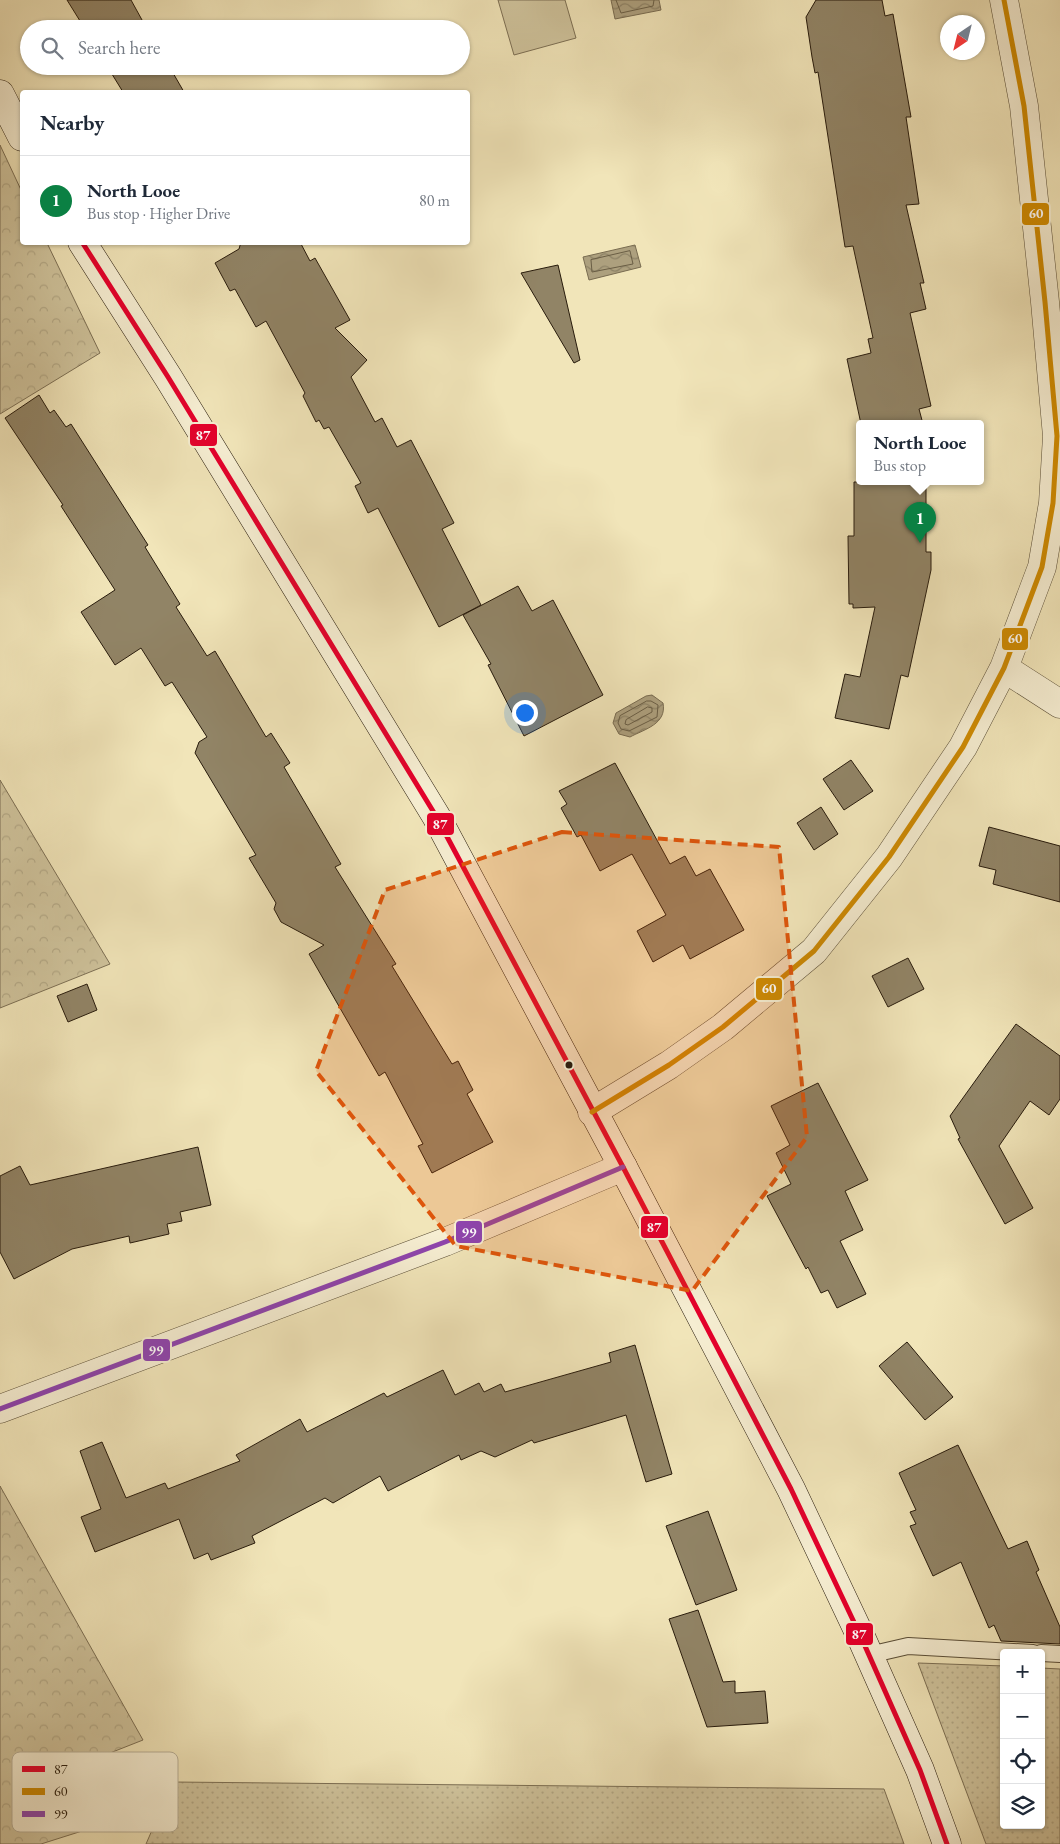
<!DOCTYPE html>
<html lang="en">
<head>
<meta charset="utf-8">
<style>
  :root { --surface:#fff; --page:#f6f6f7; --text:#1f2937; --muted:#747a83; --line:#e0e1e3; --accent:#0b8043 }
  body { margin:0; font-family:"EB Garamond",serif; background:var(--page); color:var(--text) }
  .controls { position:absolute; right:15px; bottom:15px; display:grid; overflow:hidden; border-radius:5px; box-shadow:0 1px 4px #0004 }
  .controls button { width:45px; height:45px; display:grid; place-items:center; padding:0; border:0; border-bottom:1px solid var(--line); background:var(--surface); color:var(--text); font:25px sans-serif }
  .compass { position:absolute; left:940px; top:15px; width:45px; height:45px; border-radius:50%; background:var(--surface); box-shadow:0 1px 4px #0004; rotate:215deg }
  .you { position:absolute; left:524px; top:712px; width:18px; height:18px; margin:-12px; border:4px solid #fff; border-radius:50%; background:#1a73e8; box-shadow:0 0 0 8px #1a73e833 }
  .badge { display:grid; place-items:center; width:32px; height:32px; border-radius:50%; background:var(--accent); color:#fff; font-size:16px; font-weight:700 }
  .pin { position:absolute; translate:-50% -41px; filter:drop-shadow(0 1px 2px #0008) }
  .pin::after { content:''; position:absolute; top:26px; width:18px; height:15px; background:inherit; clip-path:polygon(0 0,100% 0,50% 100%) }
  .popup { position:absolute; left:856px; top:420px; width:128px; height:65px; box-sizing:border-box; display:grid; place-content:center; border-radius:5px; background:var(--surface); filter:drop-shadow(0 1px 4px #0005); font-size:16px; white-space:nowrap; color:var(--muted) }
  .popup b { font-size:19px; color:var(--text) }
  .popup::after { content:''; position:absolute; left:50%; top:100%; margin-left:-10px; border:10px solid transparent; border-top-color:var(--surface) }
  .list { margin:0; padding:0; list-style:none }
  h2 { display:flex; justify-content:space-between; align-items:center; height:65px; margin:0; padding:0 20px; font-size:21px }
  h2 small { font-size:16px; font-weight:400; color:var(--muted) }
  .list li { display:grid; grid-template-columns:32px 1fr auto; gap:15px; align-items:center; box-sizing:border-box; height:90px; padding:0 20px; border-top:1px solid var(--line) }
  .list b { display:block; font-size:19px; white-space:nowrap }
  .list p { margin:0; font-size:16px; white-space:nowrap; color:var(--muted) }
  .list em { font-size:16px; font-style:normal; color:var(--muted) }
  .icon { flex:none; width:28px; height:28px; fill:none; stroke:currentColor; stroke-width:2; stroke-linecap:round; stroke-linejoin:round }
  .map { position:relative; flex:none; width:1060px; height:1844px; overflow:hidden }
  .search { position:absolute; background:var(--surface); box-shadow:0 1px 4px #0004; left:20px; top:20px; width:450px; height:55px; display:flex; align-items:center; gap:12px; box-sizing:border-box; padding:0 18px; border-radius:28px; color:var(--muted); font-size:19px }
  .panel { position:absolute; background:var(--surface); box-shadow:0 1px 4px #0004; left:20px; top:90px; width:450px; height:155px; border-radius:5px }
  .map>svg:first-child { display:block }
  .grass { fill:url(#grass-dots); stroke:#7c6f54 }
  .forest { fill:url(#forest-crowns); stroke:#7c6f54 }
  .pitch { fill:#cfc39c; stroke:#7c6f54 }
  .water { fill:url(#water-waves); stroke:#786b50 }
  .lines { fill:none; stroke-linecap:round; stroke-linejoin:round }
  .shore { stroke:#6a5e45; stroke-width:1 }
  .building { fill:#918466; stroke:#281b0c }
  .lane-casing { stroke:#5a4e37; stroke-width:18 }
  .street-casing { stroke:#5a4e37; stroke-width:29 }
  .secondary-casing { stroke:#281b0c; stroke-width:29 }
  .lane { stroke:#f6eed2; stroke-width:16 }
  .street { stroke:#f6eed2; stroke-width:28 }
  .secondary { stroke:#f6eed2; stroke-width:28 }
  .bus-1-casing { stroke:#f6eed2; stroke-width:9 }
  .bus-2-casing { stroke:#f6eed2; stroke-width:9 }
  .bus-3-casing { stroke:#f6eed2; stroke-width:9 }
  .bus-1 { stroke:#e4002b; stroke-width:5 }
  .bus-2 { stroke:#ce8a02; stroke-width:5 }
  .bus-3 { stroke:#8e44ad; stroke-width:5 }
  .marked { fill:#de560c; fill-opacity:0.2; stroke:#de560c; stroke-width:4; stroke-dasharray:10 6; stroke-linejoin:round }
  .bus-dot { fill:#281b0c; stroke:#f6eed2; stroke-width:2 }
  .key { fill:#f6eed2; stroke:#b8af97; stroke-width:1 }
  .key-label { font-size:14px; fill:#281b0c }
  .line-badge { stroke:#f6eed2; stroke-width:2 }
  .badge-label { font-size:14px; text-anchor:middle; font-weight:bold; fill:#fff }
</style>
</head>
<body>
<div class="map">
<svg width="1060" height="1844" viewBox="0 0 1060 1844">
  <defs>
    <pattern id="grass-dots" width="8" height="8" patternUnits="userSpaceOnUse" patternTransform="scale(1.25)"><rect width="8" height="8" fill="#cfc39c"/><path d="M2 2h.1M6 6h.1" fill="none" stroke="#b2a785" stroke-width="1.8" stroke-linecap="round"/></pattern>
    <pattern id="forest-crowns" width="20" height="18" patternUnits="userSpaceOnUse" patternTransform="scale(1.25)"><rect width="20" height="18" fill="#cfc39c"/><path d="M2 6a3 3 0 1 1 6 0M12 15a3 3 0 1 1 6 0" fill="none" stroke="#b2a785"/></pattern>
    <pattern id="water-waves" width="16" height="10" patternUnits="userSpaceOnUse" patternTransform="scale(1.25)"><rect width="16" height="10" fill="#ada07e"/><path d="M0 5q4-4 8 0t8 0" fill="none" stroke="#8d8266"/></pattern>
  </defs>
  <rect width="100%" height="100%" fill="#f1e5b9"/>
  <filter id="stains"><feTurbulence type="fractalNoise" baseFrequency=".004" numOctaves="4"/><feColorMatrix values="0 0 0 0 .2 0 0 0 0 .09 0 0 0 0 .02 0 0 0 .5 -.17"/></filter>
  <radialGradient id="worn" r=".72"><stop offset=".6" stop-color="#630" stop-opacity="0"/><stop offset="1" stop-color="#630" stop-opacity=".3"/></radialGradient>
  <path class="grass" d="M918 1663 1004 1666V1825H1041V1668L1060 1669V1844H986Z
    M173 1782 884 1789 904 1844H146Z"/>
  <path class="forest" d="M0 145 22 192V242L47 243 100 353 0 414Z
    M0 780 110 964 0 1008Z
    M0 1486 143 1740 110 1753 139 1813 41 1844H0Z"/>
  <path class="pitch" d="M498 0H565L576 38 514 55Z"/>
  <path class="water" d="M611 0H659L661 10 615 19Z
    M635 245 641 267 589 280 583 257Z
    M652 695 663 703C667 724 645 729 630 737L619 734 613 723 616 713 646 696Z"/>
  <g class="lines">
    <path class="shore" d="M616 0 621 13 653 6 654 0
      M630 251 633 264 592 272 591 260Z
      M647 701H651L658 705 657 717 629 731 621 729 618 723 620 716Z
      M648 707 652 708V712L628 725 625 724 626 720Z"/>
  </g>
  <path class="building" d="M67 0H131L147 29H85Z
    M816 0H882L885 16 893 14 911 117H906L919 204 906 205 924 283H920L926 309 910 313 931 406 919 409 923 424H861L847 359 871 353 868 339 873 338 853 246 845 247 818 72 815 73 812 57 806 17Z
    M107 66H169L184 92H123Z
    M241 242H300L310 261 315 258 350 320 335 328 367 360 351 377 375 422 382 418 397 447 411 440 454 523 442 529 481 605 439 627 378 508 368 513 355 486 361 483 329 427 324 429 319 420 316 422 303 396 305 393 266 321 256 327 235 289 230 291 215 263 239 249Z
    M558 265 580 360 574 363 521 273Z
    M39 395 50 413 54 410 66 427 71 424 148 545 145 547 180 604 176 607 207 656 215 651 266 737 271 733 290 763 284 767 341 864 335 867 396 964 392 966 452 1064 458 1061 473 1090 467 1094 493 1142 432 1173 418 1146 423 1144 385 1072 379 1076 309 954 324 945 281 922 274 909 276 903 249 858 256 855 195 753 199 742 207 737 172 682 165 686 141 648 115 665 81 612 115 590 61 506 63 505 5 418Z
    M854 482H926V552H931V570L908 677 901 675 889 729 835 718 845 674 860 677 875 607 853 608V604H849L848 536H854Z
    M518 586 532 611 553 600 603 695 524 736 488 665 491 664 463 615Z
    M851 760 873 791 844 810 823 779Z
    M615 763 670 864 685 856 696 876 710 869 744 930 690 959 683 945 653 962 637 931 666 915 632 854 600 871 581 835 577 837 561 808 567 804 559 791Z
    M821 807 838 834 814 850 797 823Z
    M989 827 1060 846V902L993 884 996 870 979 866Z
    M908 958 924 989 888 1007 872 976Z
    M87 984 97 1010 68 1022 57 996Z
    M1016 1024 1060 1056V1099L1049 1115 1030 1101 999 1146 1033 1208 1005 1224 958 1139 960 1138 950 1116Z
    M818 1083 868 1180 845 1191 863 1230 840 1241 866 1294 837 1308 828 1290 821 1293 808 1267 806 1269 767 1196 791 1184 776 1153 790 1145 771 1106Z
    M198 1147 211 1205 180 1212 182 1221 167 1224 169 1234 130 1243 129 1236 72 1249 14 1279 0 1252V1176L20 1166 30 1185Z
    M907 1342 953 1397 925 1420 879 1366Z
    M635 1345 672 1474 646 1482 626 1415 534 1443 532 1440 495 1457 481 1451 461 1460 459 1455 388 1491 380 1476 333 1503 325 1498 252 1536 255 1543 211 1560 208 1553 194 1559 179 1519 95 1552 81 1517 101 1509 80 1451 102 1442 126 1498 165 1483 168 1489 240 1461 236 1455 300 1419 307 1432 384 1393 387 1397 443 1370 455 1395 479 1383 484 1392 501 1384 505 1392 611 1362 609 1353Z
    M958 1445 1008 1549 1027 1541 1039 1570 1036 1572 1060 1627V1644L1001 1641 994 1625 989 1628 961 1562 933 1576 910 1526 916 1524 910 1512 916 1510 899 1473Z
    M708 1511 737 1590 696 1605 666 1526Z
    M698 1610 723 1682 735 1681V1693L765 1691 768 1723 707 1727 669 1619Z"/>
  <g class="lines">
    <g class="lane-casing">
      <path id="lane" d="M1041 1653 1060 1654
        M869 1655 908 1646 1033 1653"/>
    </g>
    <g class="street-casing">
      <path id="street" d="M1004 668 1060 704
        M592 1112 669 1065 723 1027 814 951 889 857 963 747 1004 668 1042 567 1053 503 1057 436 1045 302 1024 106 1004 0
        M0 1409 445 1242 623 1167"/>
    </g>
    <g class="secondary-casing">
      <path id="secondary" d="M0 94 22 137
        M82 242 168 377 436 816 623 1167 791 1489 861 1637 920 1770 947 1844"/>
    </g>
    <use href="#lane" class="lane"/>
    <use href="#street" class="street"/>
    <use href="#secondary" class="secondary"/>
    <g class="bus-1-casing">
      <path id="bus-1" d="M82 242 168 377 436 816 623 1167 791 1489 861 1637 920 1770 947 1844"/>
    </g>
    <g class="bus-2-casing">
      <path id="bus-2" d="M592 1112 669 1065 723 1027 814 951 889 857 963 747 1004 668 1042 567 1053 503 1057 436 1045 302 1024 106 1004 0"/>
    </g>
    <g class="bus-3-casing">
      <path id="bus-3" d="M0 1409 445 1242 623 1167"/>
    </g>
    <use href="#bus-1" class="bus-1"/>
    <use href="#bus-2" class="bus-2"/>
    <use href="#bus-3" class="bus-3"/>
  </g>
  <path class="marked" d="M562 832 779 847 807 1137 692 1291 456 1246 316 1071 385 890Z"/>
  <circle class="bus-dot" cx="569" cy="1065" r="4.5"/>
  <rect x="12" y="1752" width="166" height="80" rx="8" class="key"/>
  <rect x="22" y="1766" width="23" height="6" fill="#e4002b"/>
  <rect x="22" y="1788" width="23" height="7" fill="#ce8a02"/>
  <rect x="22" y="1811" width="23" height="6" fill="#8e44ad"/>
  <g class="key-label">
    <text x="54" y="1774">87</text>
    <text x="54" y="1796">60</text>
    <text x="54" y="1819">99</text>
  </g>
  <g class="line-badge">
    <rect x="1021" y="202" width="29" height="24" rx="5" fill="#ce8a02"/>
    <rect x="189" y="423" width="29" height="24" rx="5" fill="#e4002b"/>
    <rect x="1001" y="627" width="28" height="24" rx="5" fill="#ce8a02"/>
    <rect x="426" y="812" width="29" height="24" rx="5" fill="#e4002b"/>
    <rect x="755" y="977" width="28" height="24" rx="5" fill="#ce8a02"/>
    <rect x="640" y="1215" width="29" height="24" rx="5" fill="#e4002b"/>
    <rect x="455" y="1220" width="28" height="24" rx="5" fill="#8e44ad"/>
    <rect x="142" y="1338" width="29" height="24" rx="5" fill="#8e44ad"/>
    <rect x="845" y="1622" width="29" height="24" rx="5" fill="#e4002b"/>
  </g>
  <g class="badge-label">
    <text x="1036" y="218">60</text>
    <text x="203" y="440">87</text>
    <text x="1015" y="643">60</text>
    <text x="440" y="829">87</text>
    <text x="769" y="993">60</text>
    <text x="654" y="1232">87</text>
    <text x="469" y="1237">99</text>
    <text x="156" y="1355">99</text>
    <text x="859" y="1639">87</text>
  </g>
  <rect width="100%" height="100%" filter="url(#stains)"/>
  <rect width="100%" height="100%" fill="url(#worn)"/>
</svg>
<div class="controls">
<button>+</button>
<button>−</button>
<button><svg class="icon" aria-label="locate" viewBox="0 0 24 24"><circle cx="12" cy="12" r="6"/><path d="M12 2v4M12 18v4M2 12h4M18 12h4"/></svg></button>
<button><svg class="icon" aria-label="layers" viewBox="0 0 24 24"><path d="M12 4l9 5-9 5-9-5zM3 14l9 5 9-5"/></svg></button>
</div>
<svg class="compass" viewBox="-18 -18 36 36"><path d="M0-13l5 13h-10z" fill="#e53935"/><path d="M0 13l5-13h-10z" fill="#747a83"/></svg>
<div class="you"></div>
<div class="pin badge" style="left:920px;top:543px">1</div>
<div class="popup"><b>North Looe</b>Bus stop</div>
<div class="search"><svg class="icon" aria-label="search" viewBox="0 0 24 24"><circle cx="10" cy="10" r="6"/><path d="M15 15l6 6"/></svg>Search here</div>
<section class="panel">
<h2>Nearby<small></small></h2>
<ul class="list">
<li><span class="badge">1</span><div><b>North Looe</b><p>Bus stop · Higher Drive</p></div><em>80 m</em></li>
</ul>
</section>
</div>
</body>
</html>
